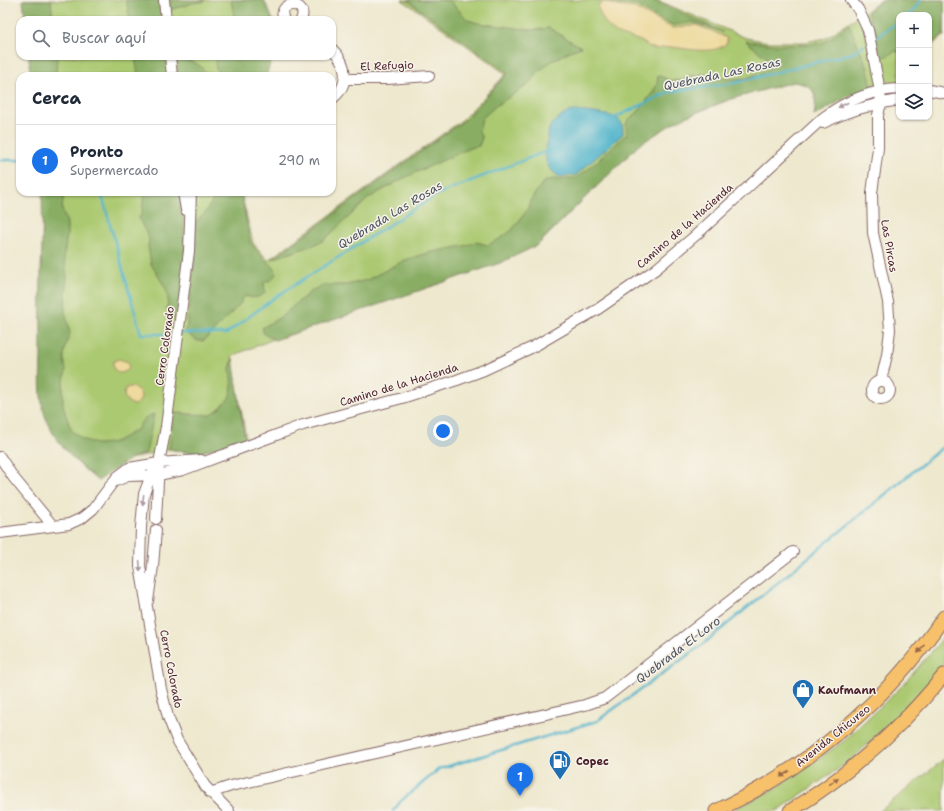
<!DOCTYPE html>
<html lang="es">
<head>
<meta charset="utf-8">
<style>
  :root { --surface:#fff; --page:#f6f6f7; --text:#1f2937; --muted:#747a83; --line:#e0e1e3; --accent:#1a73e8 }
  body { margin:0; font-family:"Shantell Sans",sans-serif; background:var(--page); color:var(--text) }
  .controls { position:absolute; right:12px; top:12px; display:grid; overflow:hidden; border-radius:8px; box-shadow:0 1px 3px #0004 }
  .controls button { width:36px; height:36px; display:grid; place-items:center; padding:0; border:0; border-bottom:1px solid var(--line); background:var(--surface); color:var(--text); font:20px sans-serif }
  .you { position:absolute; left:443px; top:431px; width:14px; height:14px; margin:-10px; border:3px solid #fff; border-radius:50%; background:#1a73e8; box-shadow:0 0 0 6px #1a73e833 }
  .badge { display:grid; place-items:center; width:26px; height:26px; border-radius:50%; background:var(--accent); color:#fff; font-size:13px; font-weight:700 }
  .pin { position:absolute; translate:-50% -33px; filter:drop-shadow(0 1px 2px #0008) }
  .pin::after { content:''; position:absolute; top:21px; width:14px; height:12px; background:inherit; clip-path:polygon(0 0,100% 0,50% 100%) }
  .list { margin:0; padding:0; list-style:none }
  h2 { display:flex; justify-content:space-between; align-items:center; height:52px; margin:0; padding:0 16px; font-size:17px }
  h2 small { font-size:13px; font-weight:400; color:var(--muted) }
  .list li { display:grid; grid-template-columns:26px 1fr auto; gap:12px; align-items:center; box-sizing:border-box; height:72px; padding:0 16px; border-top:1px solid var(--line) }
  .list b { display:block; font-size:15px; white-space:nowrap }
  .list p { margin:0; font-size:13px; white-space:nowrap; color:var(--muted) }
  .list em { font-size:13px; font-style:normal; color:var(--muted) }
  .icon { flex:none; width:22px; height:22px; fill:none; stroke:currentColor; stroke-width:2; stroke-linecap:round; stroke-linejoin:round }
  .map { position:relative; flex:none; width:944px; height:811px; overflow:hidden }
  .search { position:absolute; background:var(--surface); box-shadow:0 1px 3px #0004; left:16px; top:16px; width:320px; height:44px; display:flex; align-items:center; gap:10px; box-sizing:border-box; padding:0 14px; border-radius:12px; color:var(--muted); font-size:15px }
  .panel { position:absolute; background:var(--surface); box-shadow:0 1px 3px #0004; left:16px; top:72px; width:320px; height:124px; border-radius:12px }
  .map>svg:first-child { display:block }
  .green { fill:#abc971; stroke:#7a744e }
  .forest { fill:#88ad63; stroke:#696647 }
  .sand { fill:#eeda9e; stroke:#9c7c64 }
  .water { fill:#4cb2cb; stroke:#4b687b }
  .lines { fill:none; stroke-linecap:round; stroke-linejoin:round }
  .stream { stroke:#4cb2cb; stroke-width:2.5 }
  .minor-casing { stroke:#836564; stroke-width:12 }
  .major-casing { stroke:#836564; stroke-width:15 }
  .minor { stroke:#fff; stroke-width:10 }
  .major { stroke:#f7c06b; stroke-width:13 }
  .oneway { fill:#ae9aa0 }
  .oneway2 { fill:#986748 }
  .labels { text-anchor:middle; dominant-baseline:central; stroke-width:3; stroke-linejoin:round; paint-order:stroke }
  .street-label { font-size:11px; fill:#4a1f2b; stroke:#f7f3e8 }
  .poi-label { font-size:11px; font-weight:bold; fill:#4a1f2b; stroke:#f7f3e8; text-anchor:start }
  .water-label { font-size:12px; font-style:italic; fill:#4b5263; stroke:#f7f3e8 }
</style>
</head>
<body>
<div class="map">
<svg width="944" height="811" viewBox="0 0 944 811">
  <rect width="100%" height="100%" fill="#f7f3e8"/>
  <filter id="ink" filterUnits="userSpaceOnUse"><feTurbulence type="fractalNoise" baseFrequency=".025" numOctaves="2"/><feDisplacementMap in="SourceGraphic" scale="8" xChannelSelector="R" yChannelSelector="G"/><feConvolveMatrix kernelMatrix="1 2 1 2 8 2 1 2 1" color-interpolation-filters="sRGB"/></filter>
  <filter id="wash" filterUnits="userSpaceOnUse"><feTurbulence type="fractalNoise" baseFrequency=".012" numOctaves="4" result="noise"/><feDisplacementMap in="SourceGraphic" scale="16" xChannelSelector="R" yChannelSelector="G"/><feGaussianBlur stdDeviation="0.9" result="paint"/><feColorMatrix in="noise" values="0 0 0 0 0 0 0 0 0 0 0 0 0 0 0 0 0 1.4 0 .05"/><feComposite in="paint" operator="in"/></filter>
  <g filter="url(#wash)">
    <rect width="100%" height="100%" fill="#eee8ce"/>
    <path class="green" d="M24 0H262L271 20H26Z
      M402 0H657L746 38 769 42H806L826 38 847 23 870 9 881 0H944V36L929 47V15H899V82H886L851 91 817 110 814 115C819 94 817 85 794 81L734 98 677 120 640 142 541 242 500 262 276 338 232 356 246 438 196 454 168 449 130 459 98 480 76 461 42 358 43 192H241L253 243 268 260 462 120 506 74 420 12Z
      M29 56H272L264 76H31Z
      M944 637V662L931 682 851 760 777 811H732L778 787 844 741 902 686Z
      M944 759V811H880Z"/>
    <path class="forest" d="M23 0H51L53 20H25Z
      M126 0H160L162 20H130Z
      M170 0H206L202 2 193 3 170 10Z
      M231 0H264L273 20H230L234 16Z
      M407 0H449L468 20 478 23 532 30 549 28 581 47 570 51 552 61 538 72 528 85 497 105 482 118 479 131 482 138 479 146 470 148 402 179 369 198 324 240 314 245 272 259 466 119 508 73Z
      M605 0H653L723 32 693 22 673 25 654 16 636 4H618Z
      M882 0H944V34L929 45V15H899V53L896 51 881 59 868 11Z
      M849 24 867 66 872 87 849 96 814 116C817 96 817 85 793 82L731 99 690 115 675 122 639 145 536 246 500 263 275 340 264 334 262 328 284 315 295 304 313 290 323 285H347L367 280 405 260 432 252 464 246 476 242 488 245 501 238 511 231 522 217 527 210 530 201 543 182 553 179 561 180 575 178 586 171 627 134 626 125 628 120 637 113 653 92 657 84 658 75 672 81 679 80 688 76 703 74 731 79 747 78 769 69 770 61 746 41 776 45H807L825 42Z
      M29 56H57L56 76H30Z
      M135 56H166L169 76H138Z
      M217 56H273L266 76H222C216 67 213 69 217 56Z
      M176 59C190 61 201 61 207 76H179Z
      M42 192H64L62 209 67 223V234L64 256 67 277 65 311 70 333 65 348 64 358 66 371 63 386V405L67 419 72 431 82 439 97 444 111 443 119 440 138 429C141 420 145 417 154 414L146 453 130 459 98 481C77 463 54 443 45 416 38 394 41 372 41 350 41 323 40 297 41 271 42 244 43 218 42 192Z
      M144 192H179L183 214 185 251 178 324 167 310 168 298 166 289 151 264 148 246 149 239 139 218 142 213Z
      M220 192H241L250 242 264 259 275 268 276 274 271 280 264 282 265 293C257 299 253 298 244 296L240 304 204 341H198L186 333 194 263 196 221 205 213 216 195Z
      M233 358 244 434 246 439 197 453 169 449 174 413 209 415 220 408 229 398 232 388 230 369Z"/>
    <path class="sand" d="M606 2 617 6 635 8 668 26 674 28 696 25 712 31 727 38V43C713 56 687 48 670 47 665 47 659 49 655 49 649 48 645 43 641 41 634 38 627 37 620 35 609 30 600 18 598 6L601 3Z
      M119 359 128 362C131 370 125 373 118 373L114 369 113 363 114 361Z
      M129 387C141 386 146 401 134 405L128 402 124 396 125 389Z"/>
    <path class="water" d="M571 111C580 111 609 114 616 118 623 121 623 128 623 134L576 175 560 177C546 168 543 159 547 142 548 138 548 133 549 129 552 121 563 115 571 111Z"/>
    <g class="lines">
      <path class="stream" d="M908 15 913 11 921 0
        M876 37 899 21
        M614 118 669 92 734 83 853 53 864 45
        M0 160H20
        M101 192 141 334H175
        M180 333 226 334 274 298 438 194 547 151
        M393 811 401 801 439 769 597 721 702 645 944 446"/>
    </g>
  </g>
  <g filter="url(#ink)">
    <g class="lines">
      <g class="minor-casing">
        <path id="minor" d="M164 0 166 20
          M851 0 858 9 868 30 880 91 881 103 878 115V148L872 193 873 233 888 302 890 330 887 355 881 381
          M284 20C275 0 310 0 301 20
          M332 49C348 64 350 85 332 99
          M170 56 172 76
          M345 79H387L429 76
          M929 90 944 93
          M823 123C847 111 872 104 899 100
          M183 192 186 210
          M872 390a9 9 0 1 1 18 0a9 9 0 1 1-18 0Z
          M0 457 13 477 53 526
          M159 463 151 475 144 494 141 527 140 566 161 689 168 717 177 740 205 786 229 811
          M113 482 128 476 158 475 183 470 303 425 402 398 457 380 484 370 533 347 598 309 656 269 696 235 824 117C846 101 871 90 899 89
          M156 519 159 463 166 427 189 251 191 192
          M0 533 69 524 82 518 93 509 117 477 129 468 159 463 201 460
          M148 601 153 566 156 530
          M210 793 231 786 585 705 605 698 793 552"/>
      </g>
      <g class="major-casing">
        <path id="major" d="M716 811C808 768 887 701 944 617
          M790 811C849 775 900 729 944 675"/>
      </g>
      <use href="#minor" class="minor"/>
      <use href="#major" class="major"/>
    </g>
    <defs><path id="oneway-solid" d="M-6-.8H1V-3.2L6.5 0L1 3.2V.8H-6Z"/></defs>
    <g class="oneway">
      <use href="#oneway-solid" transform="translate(843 105) rotate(152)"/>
      <use href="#oneway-solid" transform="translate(143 500) rotate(97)"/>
      <use href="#oneway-solid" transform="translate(140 566) rotate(86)"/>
    </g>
    <g class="oneway2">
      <use href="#oneway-solid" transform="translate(921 649) rotate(128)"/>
      <use href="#oneway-solid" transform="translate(785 774) rotate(147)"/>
      <use href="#oneway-solid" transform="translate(834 781) rotate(-37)"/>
    </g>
  </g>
  <defs>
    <g id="shop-pin" transform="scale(1.15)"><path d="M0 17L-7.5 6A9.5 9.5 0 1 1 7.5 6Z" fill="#1f6fb2" stroke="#f7f3e8"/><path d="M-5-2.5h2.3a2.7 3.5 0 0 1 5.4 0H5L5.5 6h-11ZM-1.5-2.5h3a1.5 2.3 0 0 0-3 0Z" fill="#fff"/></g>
    <g id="fuel-pin" transform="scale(1.15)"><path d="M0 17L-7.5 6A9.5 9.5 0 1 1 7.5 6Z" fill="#1f6fb2" stroke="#f7f3e8"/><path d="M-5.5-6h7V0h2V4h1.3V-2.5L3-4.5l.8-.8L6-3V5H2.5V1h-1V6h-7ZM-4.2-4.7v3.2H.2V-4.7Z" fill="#fff"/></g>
  </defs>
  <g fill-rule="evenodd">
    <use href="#shop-pin" x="803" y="690"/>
    <use href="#fuel-pin" x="560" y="761"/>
  </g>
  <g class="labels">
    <g class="street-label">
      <text transform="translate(387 66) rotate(-2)">El Refugio</text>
      <text transform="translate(685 226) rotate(-41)">Camino de la Hacienda</text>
      <text transform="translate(889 246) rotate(80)">Las Pircas</text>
      <text transform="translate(165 346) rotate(-82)">Cerro Colorado</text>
      <text transform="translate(399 385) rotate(-17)">Camino de la Hacienda</text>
      <text transform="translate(171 669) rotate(79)">Cerro Colorado</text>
      <text transform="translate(833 736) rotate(-39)">Avenida Chicureo</text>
    </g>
    <g class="poi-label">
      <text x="818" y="690">Kaufmann</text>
      <text x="576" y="761">Copec</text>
    </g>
    <g class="water-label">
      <text transform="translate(722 74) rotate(-12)">Quebrada Las Rosas</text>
      <text transform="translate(390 215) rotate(-31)">Quebrada Las Rosas</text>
      <text transform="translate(678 650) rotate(-37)">Quebrada El Loro</text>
    </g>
  </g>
</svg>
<div class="controls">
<button>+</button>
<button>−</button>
<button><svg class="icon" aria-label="layers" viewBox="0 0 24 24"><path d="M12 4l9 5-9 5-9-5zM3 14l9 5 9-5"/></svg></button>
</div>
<div class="you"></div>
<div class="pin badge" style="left:520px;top:796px">1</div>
<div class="search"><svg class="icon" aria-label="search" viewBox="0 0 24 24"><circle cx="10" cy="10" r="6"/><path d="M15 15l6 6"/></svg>Buscar aquí</div>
<section class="panel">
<h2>Cerca<small></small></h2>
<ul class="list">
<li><span class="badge">1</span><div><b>Pronto</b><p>Supermercado</p></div><em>290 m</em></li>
</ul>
</section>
</div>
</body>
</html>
